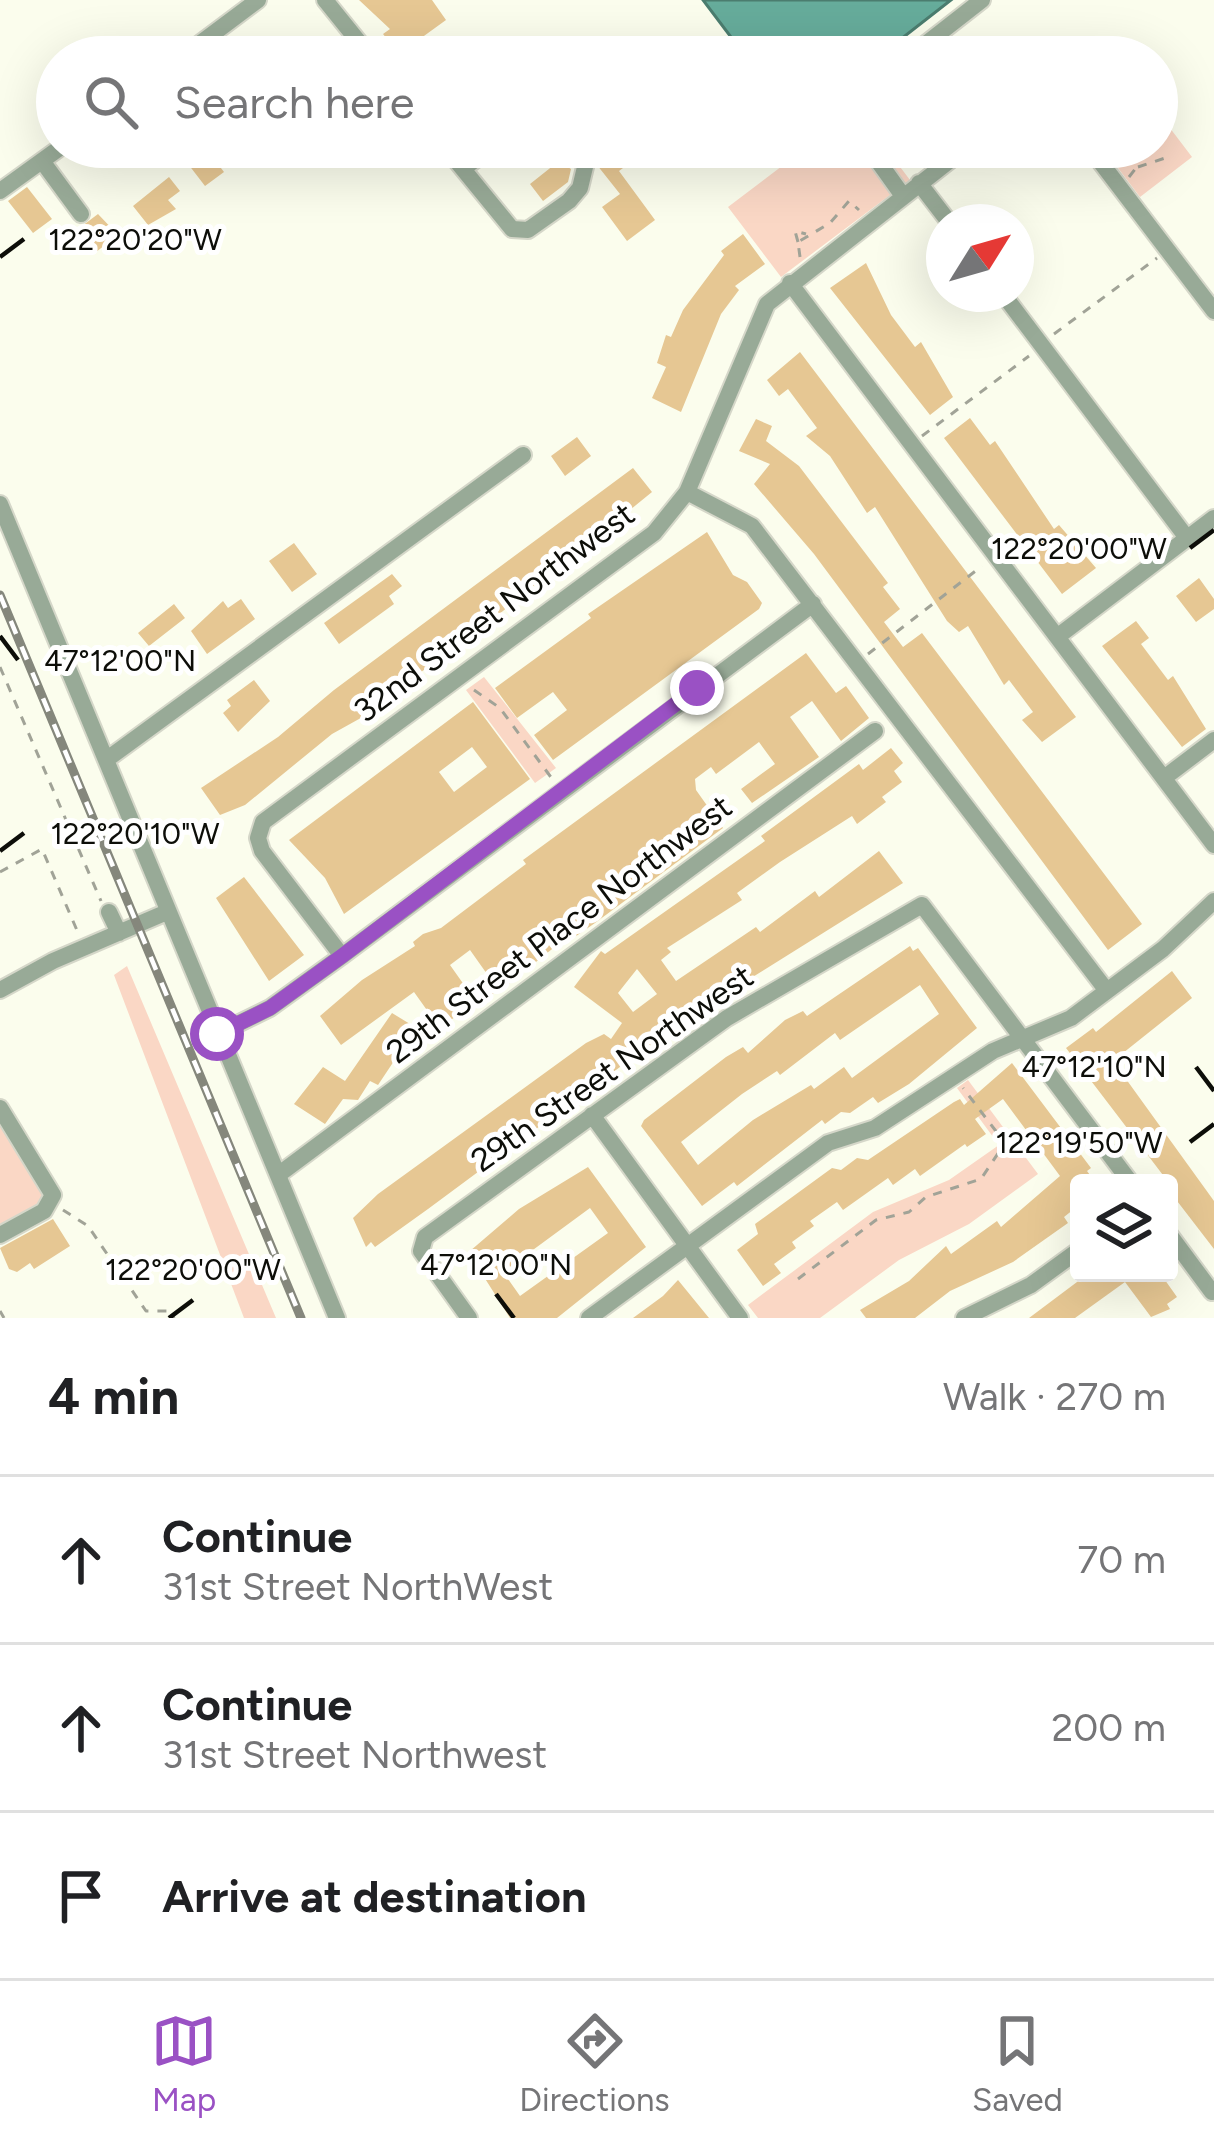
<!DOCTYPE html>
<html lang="en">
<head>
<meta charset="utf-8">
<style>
  :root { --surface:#fff; --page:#f2f2f2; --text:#202124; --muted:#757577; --line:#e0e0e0; --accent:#9a51c4 }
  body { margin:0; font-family:Figtree,sans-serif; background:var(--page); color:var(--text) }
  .controls { position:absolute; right:36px; bottom:36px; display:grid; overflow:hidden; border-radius:12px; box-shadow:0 12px 48px #0002 }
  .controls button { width:108px; height:108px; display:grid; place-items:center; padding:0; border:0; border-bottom:3px solid var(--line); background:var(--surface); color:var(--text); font:60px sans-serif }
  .compass { position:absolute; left:926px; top:204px; width:108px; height:108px; border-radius:50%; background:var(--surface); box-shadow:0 12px 48px #0002; rotate:53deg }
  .stop { position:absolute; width:36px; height:36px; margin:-27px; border:9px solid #9a51c4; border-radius:50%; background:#fff }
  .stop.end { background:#9a51c4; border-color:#fff; box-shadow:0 3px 12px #0008 }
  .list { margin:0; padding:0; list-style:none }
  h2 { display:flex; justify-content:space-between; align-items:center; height:156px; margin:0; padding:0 48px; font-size:51px }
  h2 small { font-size:39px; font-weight:400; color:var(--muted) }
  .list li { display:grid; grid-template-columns:78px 1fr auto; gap:36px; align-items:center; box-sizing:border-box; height:168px; padding:0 48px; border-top:3px solid var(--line) }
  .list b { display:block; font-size:45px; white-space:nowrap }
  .list p { margin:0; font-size:39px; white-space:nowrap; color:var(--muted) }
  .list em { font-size:39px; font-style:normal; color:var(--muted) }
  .icon { flex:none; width:66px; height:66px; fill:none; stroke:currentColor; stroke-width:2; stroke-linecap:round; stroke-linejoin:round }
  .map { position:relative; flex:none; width:1214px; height:1318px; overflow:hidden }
  .search { position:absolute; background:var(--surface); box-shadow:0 12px 48px #0002; left:36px; right:36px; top:36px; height:132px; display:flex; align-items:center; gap:30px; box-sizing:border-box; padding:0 42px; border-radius:66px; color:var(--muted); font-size:45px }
  .sheet { height:660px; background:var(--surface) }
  nav { display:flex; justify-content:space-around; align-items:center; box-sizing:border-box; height:168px; border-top:3px solid var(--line); background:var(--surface); font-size:33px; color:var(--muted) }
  nav a { display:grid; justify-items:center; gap:6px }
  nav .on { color:var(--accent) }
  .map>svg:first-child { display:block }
  .green { fill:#fad7c5 }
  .water { fill:#66ac9b; stroke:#4b7d6f; stroke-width:3 }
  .building { fill:#e6c793; fill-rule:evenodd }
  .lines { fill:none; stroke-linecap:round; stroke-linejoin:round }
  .minor-casing { stroke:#d5d7c9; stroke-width:20 }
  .path { stroke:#a1a397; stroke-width:3; stroke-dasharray:9 9; stroke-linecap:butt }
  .minor { stroke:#98aa97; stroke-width:16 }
  .rail-casing { stroke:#85877c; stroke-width:9 }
  .rail { stroke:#fff; stroke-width:4.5; stroke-dasharray:14; stroke-linecap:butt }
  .route { stroke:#9a51c4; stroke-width:15 }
  .ticks { fill:none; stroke:#0d0e09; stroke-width:4.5 }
  .labels { text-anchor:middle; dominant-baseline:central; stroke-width:10; stroke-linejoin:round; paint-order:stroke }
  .street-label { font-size:33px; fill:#0d0e09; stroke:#fff }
  .ticks-label { font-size:30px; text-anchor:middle; fill:#0d0e09; stroke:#fff; stroke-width:10; stroke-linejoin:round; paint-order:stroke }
</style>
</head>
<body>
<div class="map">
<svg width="1214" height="1318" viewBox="0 0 1214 1318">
  <rect width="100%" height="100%" fill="#fbfded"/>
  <path class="green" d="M1157 111 1192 157 1140 197 1102 147H1157Z
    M807 147H885L910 180 781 277 728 207Z
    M484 677 556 768 535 783 466 690Z
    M127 966 276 1318H244L114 975Z
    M968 1080 1038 1174 969 1224 899 1260 820 1318H758L748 1305 873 1212 949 1180 999 1145 957 1088Z
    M0 1114 49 1196 43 1209 0 1230Z"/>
  <path class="water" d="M703 0H951L878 57H746Z"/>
  <path class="building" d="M359 0H432L446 20 417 41 424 49 401 57 383 34 390 29Z
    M175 147H205L224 172 205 186Z
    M615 150 627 165 619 171 655 220 627 241 602 207 620 194 597 165Z
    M559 161 571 169 568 182 543 201 530 184Z
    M169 177 180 191 168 200 176 209 148 225 133 206Z
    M27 187 52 219 33 233 8 201Z
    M98 214 118 235 96 252 78 229Z
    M743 234 765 264 735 286 739 290 721 314 681 412 652 398 666 367 657 363 666 335 671 337 683 310 724 255 721 251Z
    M866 263 891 315 915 347 921 342 953 397 930 415 830 288Z
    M800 352 1076 717 1042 742 1022 720 1033 712 1009 680 1004 685 968 626 959 632 947 621 875 507 867 513 830 456 806 436 817 428 788 389 779 396 767 380Z
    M970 418 990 445 995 441 1054 529 1059 525 1096 568 1062 594 944 438Z
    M756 419 772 426 766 441 799 466 888 583 883 587 900 609 884 622 903 647 922 633 1142 924 1108 950 814 554 754 484 770 464 739 451Z
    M577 437 591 456 565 476 551 456Z
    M633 468 652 492 625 514 628 518 591 547 587 542 481 629 389 695 386 692 364 708 368 714 332 734 245 805 220 815 201 788 278 737 334 690Z
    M707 532 733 575 747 582 762 603 759 609 553 760 534 735 567 710 553 692 517 718 495 688 591 618 588 614Z
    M294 543 317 574 292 592 269 561Z
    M392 574 402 586 389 596 394 604 339 644 324 623Z
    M1199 578 1214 599V609L1196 622 1176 596Z
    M241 599 255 619 207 654 191 631 223 601 228 608Z
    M174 604 185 618 149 646 138 633Z
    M1136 621 1149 638 1141 644 1168 680 1173 676 1206 729 1182 747 1102 646Z
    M806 653 836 693 846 686 869 718 841 741 812 701 790 717 819 757 752 803 741 789 775 764 759 742 716 774 711 767 695 779 696 790 723 828 595 923 569 941 567 937 506 986 439 1027 414 992 341 1045 320 1016 362 980 415 946 413 942 423 934 441 928 526 864 523 860ZM470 950 487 974 467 989 450 965Z
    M254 680 270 701 238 732 223 713 231 706 227 700Z
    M473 702 530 779 344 914 325 878 289 840ZM472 747 487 767 454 792 439 772Z
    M891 748 903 763 894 771 902 782 882 797 886 802 857 824 852 816 780 862 737 893 742 900 667 948 671 952 661 960 676 981 756 927 760 932 815 891 819 897 879 851 903 883 743 983 735 982 428 1209 375 1247 371 1242 366 1247 353 1218 378 1194 586 1043 604 1034 611 1039 622 1023 574 987 601 951 605 954 765 841 761 836 859 764 863 770ZM637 969 657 994 633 1012 618 993Z
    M244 877 304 955 269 981 216 898Z
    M910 946 913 951 918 948 977 1028 909 1084 878 1103 873 1097 850 1113 841 1112 825 1124 822 1120 737 1186 734 1182 702 1206 641 1126 644 1120 726 1057 743 1047 748 1053 785 1020 803 1011 807 1016ZM920 985 939 1014 852 1078 844 1067 814 1089 811 1085 753 1120 698 1165 681 1142 742 1094 777 1071 780 1075 835 1033 840 1040Z
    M1172 971 1192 998 1113 1061 1214 1201V1249L1174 1197 1169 1200V1183L1066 1048 1093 1028 1096 1032Z
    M392 1013 428 1035 411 1060 405 1064 396 1058 378 1085 370 1081 358 1100 343 1099 325 1124 294 1104 323 1067 345 1081Z
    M1012 1063 1091 1168 1087 1171 1096 1183H1079V1205L1064 1217 1068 1223 1013 1262 950 1291 915 1318H866L860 1310 909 1281 946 1246 951 1254 997 1221 1001 1227 1060 1176 1003 1099 975 1119 986 1134 967 1147 965 1144 920 1176 915 1169 893 1185 888 1178 843 1210 837 1202 810 1221 814 1226 792 1242 796 1248 774 1264 781 1273 763 1286 737 1250 758 1234 755 1224 832 1168 841 1170 857 1158 868 1160 954 1102 960 1099 964 1105Z
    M588 1167 646 1247 557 1318H510L484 1277 480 1280 463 1257 519 1209ZM590 1208 608 1233 520 1296 503 1272Z
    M53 1219 70 1246 34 1269 30 1263 17 1272 9 1269 0 1248Z
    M1089 1273H1160L1177 1297 1167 1304 1170 1309 1151 1317 1125 1282 1075 1318H1029Z
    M678 1280 709 1318H633L663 1296Z"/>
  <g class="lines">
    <g class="minor-casing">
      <path id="minor" d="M325 0 371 57
        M182 57 258 0
        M909 57 982 0
        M1075 57 1087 48
        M445 147 512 229 528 230 569 201 580 188 585 167 579 155 568 152
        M868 147 903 196
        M1089 147 1214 311
        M42 161 81 214
        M463 169 492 147
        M919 183 949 222
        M0 191 61 147
        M790 283 1214 845
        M1003 294 1187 538
        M687 492 752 526 1107 991
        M0 504 337 1318
        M1057 637 1214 518
        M106 760 523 455
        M1164 778 1214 740
        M109 912 119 933
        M342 956 262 851 258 838 263 822 654 533 687 492 767 304 967 147
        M0 990 53 961 167 912
        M217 1034 270 1008 342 956 813 604
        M0 1108 53 1195 44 1211 0 1235
        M592 1115 740 1318
        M278 1175 875 731
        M1169 1234 1212 1292
        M469 1318 421 1251 425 1237 727 1018 922 905 1131 1183
        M589 1318 828 1143 875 1128 993 1051 1071 1018 1163 949 1214 901
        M964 1318 1031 1285 1079 1250"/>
    </g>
    <path class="path" d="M1138 167 1168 157
      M1129 177 1136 168 1130 147
      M798 242 795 231 806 234
      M800 257 798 242 830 223 849 201 859 210
      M1054 334 1157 258
      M922 436 1029 356
      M868 654 982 566
      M0 667 101 901
      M474 690 500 708 553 780
      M0 872 42 849 79 935
      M63 1210 88 1226 146 1311H171L174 1318
      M798 1279 876 1220 909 1212 926 1197 981 1179 1005 1143 963 1088
      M0 1311 4 1318"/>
    <use href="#minor" class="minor"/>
    <g class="rail-casing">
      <path id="rail" d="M0 595 301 1318"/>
    </g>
    <use href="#rail" class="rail"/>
  </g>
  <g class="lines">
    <path class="route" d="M217 1034 270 1008 342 956 697 688"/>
  </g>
  <path class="ticks" d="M0 257 24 239M1190 548 1214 530M0 636 18 660M0 851 24 833M1196 1067 1214 1091M1190 1142 1214 1124M496 1294 514 1318M169 1318 193 1300"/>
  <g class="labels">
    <g class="street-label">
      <text transform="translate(494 612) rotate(-37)">32nd Street Northwest</text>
      <text transform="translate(559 929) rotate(-37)">29th Street Place Northwest</text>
      <text transform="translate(612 1068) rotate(-35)">29th Street Northwest</text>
    </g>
  </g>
  <g class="ticks-label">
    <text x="135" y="250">122°20'20"W</text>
    <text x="1079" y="559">122°20'00"W</text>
    <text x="120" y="671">47°12'00"N</text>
    <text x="135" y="844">122°20'10"W</text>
    <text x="1094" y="1077">47°12'10"N</text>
    <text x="1079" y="1153">122°19'50"W</text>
    <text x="496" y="1275">47°12'00"N</text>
    <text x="193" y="1280">122°20'00"W</text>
  </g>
</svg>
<div class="controls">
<button><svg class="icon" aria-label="layers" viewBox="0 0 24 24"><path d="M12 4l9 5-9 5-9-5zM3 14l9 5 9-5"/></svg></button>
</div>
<svg class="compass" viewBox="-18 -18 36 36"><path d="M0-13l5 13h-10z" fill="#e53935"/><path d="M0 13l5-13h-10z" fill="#757577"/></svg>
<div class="stop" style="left:217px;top:1034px"></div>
<div class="stop end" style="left:697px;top:688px"></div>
<div class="search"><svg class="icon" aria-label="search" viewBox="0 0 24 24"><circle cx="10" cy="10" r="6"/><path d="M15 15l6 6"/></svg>Search here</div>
</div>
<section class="sheet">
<h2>4 min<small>Walk · 270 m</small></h2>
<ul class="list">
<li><svg class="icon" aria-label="ahead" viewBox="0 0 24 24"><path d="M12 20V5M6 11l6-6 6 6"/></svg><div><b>Continue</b><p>31st Street NorthWest</p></div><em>70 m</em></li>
<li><svg class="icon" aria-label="ahead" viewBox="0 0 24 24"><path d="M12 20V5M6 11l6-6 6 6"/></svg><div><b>Continue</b><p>31st Street Northwest</p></div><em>200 m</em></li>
<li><svg class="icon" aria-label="arrive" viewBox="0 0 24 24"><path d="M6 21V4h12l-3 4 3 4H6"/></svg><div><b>Arrive at destination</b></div></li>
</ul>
</section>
<nav>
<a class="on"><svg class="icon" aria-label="map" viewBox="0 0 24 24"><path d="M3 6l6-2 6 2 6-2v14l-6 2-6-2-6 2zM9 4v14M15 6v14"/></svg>Map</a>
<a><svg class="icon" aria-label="directions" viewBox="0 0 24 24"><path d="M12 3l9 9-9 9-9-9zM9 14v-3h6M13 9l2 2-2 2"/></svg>Directions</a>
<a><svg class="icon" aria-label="saved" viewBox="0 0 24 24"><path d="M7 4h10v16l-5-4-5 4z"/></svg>Saved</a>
</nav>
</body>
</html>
